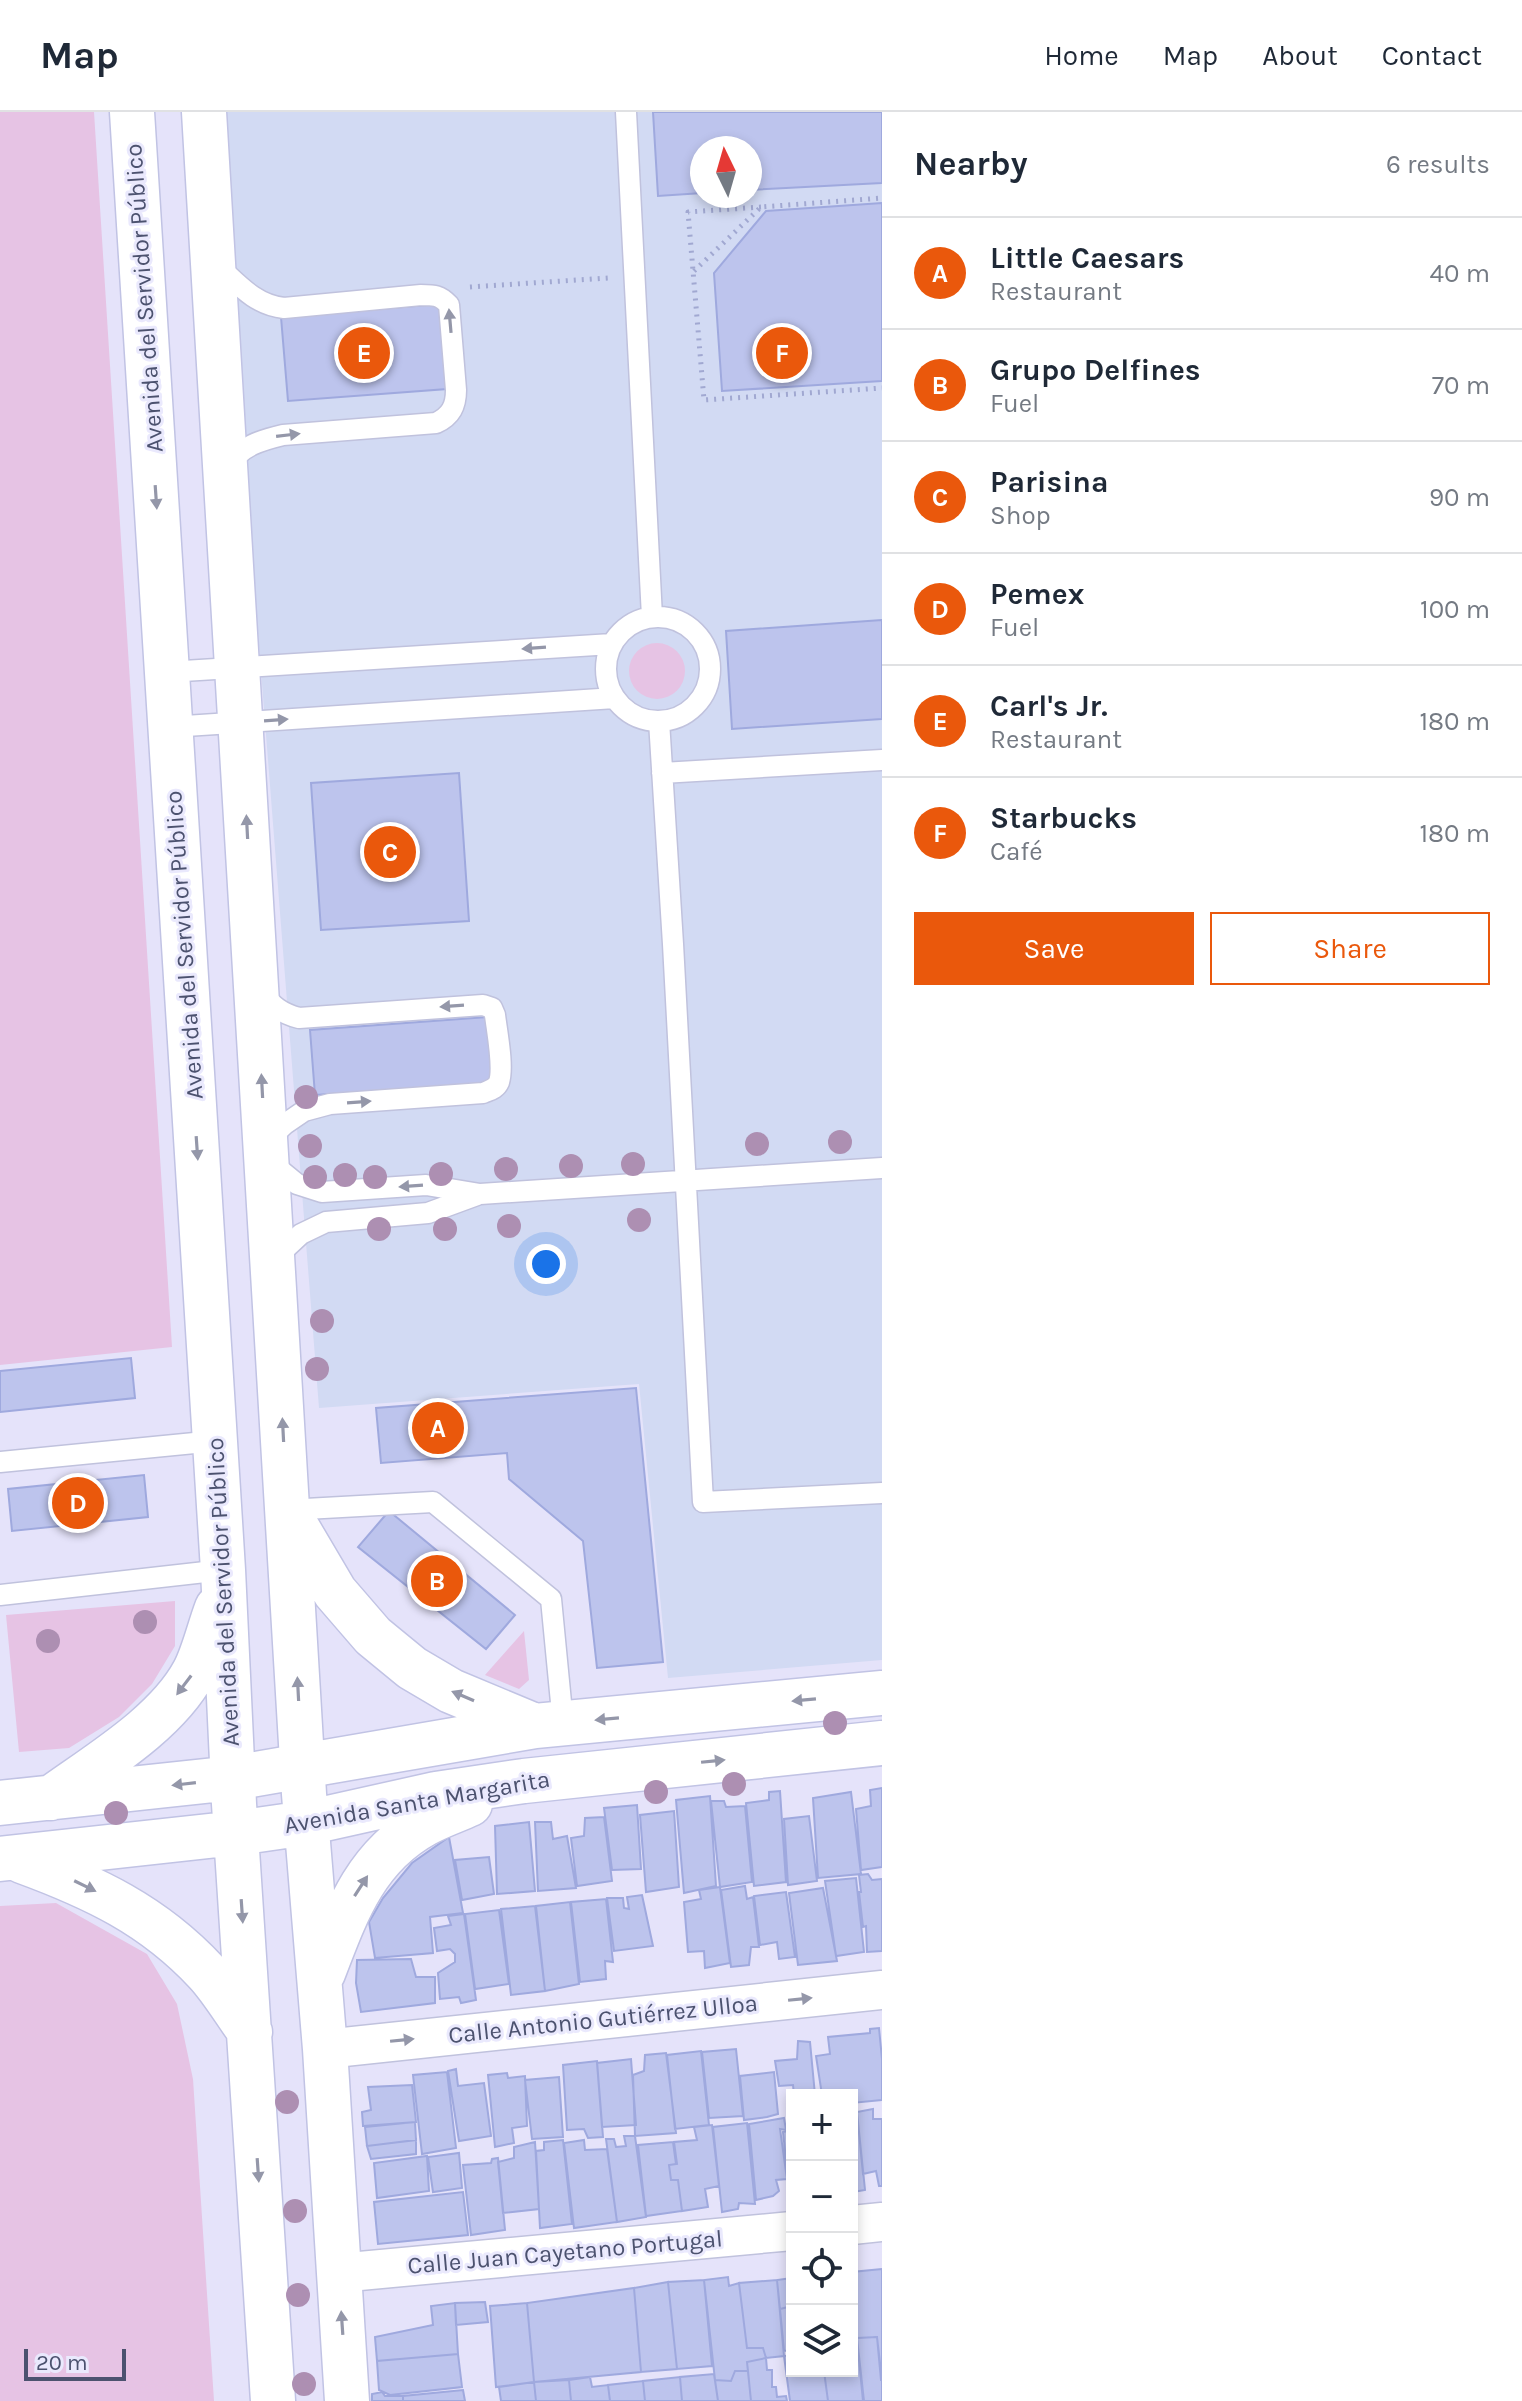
<!DOCTYPE html>
<html lang="en">
<head>
<meta charset="utf-8">
<style>
  :root { --surface:#fff; --page:#f6f6f7; --text:#1f2937; --muted:#747a83; --line:#e0e1e3; --accent:#ea580c }
  body { margin:0; font-family:Karla,sans-serif; background:var(--page); color:var(--text) }
  .controls { position:absolute; right:24px; bottom:24px; display:grid; overflow:hidden; border-radius:0px; box-shadow:0 4px 12px #0003 }
  .controls button { width:72px; height:72px; display:grid; place-items:center; padding:0; border:0; border-bottom:2px solid var(--line); background:var(--surface); color:var(--text); font:40px sans-serif }
  .compass { position:absolute; left:690px; top:24px; width:72px; height:72px; border-radius:50%; background:var(--surface); box-shadow:0 4px 12px #0003; rotate:355deg }
  .scale { position:absolute; left:24px; bottom:20px; width:102px; box-sizing:border-box; padding-left:8px; border:4px solid #4c526f; border-top:0; font-size:22px; line-height:28px; white-space:nowrap; color:#4c526f; -webkit-text-stroke:6px #eae9fd; paint-order:stroke }
  .you { position:absolute; left:546px; top:1152px; width:28px; height:28px; margin:-20px; border:6px solid #fff; border-radius:50%; background:#1a73e8; box-shadow:0 0 0 12px #1a73e833 }
  .badge { display:grid; place-items:center; width:52px; height:52px; border-radius:50%; background:var(--accent); color:#fff; font-size:26px; font-weight:700 }
  .pin { position:absolute; translate:-50% -50%; border:4px solid #fff; box-shadow:0 2px 8px #0006 }
  .list { margin:0; padding:0; list-style:none }
  h2 { display:flex; justify-content:space-between; align-items:center; height:104px; margin:0; padding:0 32px; font-size:34px }
  h2 small { font-size:26px; font-weight:400; color:var(--muted) }
  .list li { display:grid; grid-template-columns:52px 1fr auto; gap:24px; align-items:center; box-sizing:border-box; height:112px; padding:0 32px; border-top:2px solid var(--line) }
  .list b { display:block; font-size:30px; white-space:nowrap }
  .list p { margin:0; font-size:26px; white-space:nowrap; color:var(--muted) }
  .list em { font-size:26px; font-style:normal; color:var(--muted) }
  .actions { display:flex; gap:16px; padding:24px 32px }
  .actions a { flex:1; padding:18px 0; border:2px solid var(--accent); border-radius:0px; text-align:center; font-size:28px; color:var(--accent) }
  .actions .main { background:var(--accent); color:#fff }
  .icon { flex:none; width:44px; height:44px; fill:none; stroke:currentColor; stroke-width:2; stroke-linecap:round; stroke-linejoin:round }
  .map { position:relative; flex:none; width:882px; height:2289px; overflow:hidden }
  header { display:flex; align-items:center; gap:48px; box-sizing:border-box; height:112px; padding:0 40px; background:var(--surface); border-bottom:2px solid var(--line) }
  header strong { font-size:38px }
  nav { display:flex; gap:44px; margin-inline-start:auto; font-size:28px }
  main { display:flex }
  aside { flex:1; background:var(--surface) }
  .map>svg:first-child { display:block }
  .commercial { fill:#d2daf3; fill-rule:evenodd }
  .green { fill:#e6c3e4 }
  .building { fill:#bdc4ed; stroke:#9fa9de; stroke-width:2 }
  .lines { fill:none; stroke-linecap:round; stroke-linejoin:round }
  .lane-casing { stroke:#c0c2dd; stroke-width:23 }
  .street-casing { stroke:#c0c2dd; stroke-width:41 }
  .secondary-casing { stroke:#c1c3e4; stroke-width:47 }
  .path { stroke:#a1a8d1; stroke-width:5; stroke-dasharray:2 6; stroke-linecap:butt }
  .lane { stroke:#fff; stroke-width:20 }
  .street { stroke:#fff; stroke-width:38 }
  .secondary { stroke:#fff; stroke-width:44 }
  .tree { fill:#ad8fb2 }
  .oneway { fill:#9497a9 }
  .labels { text-anchor:middle; dominant-baseline:central; stroke-width:6; stroke-linejoin:round; paint-order:stroke }
  .street-label { font-size:24px; fill:#4c526f; stroke:#eae9fd }
</style>
</head>
<body>
<header>
<strong>Map</strong>
<nav><a>Home</a><a>Map</a><a>About</a><a>Contact</a></nav>
</header>
<main>
<div class="map">
<svg width="882" height="2289" viewBox="0 0 882 2289">
  <rect width="100%" height="100%" fill="#e5e3fa"/>
  <path class="commercial" d="M217 0H882V1548L668 1566 639 1272 319 1296ZM702 36H750V84H702Z"/>
  <path class="green" d="M0 0H94L172 1235 0 1253Z
    M629 559a28 28 0 1 1 56 0a28 28 0 1 1-56 0Z
    M175 1489V1534L152 1572 119 1605 69 1636 19 1640 6 1503Z
    M524 1519 529 1568 519 1577 485 1563Z
    M56 1791 147 1842 177 1892 193 1967 214 2289H0V1794Z"/>
  <path class="building" d="M653 0H882V71L750 78V36H702V81L658 84Z
    M882 91V269L722 279 714 161 766 99Z
    M440 192 447 277 288 289 281 205Z
    M882 508V607L732 617 726 519Z
    M459 661 469 809 321 818 311 671Z
    M488 905 493 971 315 983 310 918Z
    M131 1246 135 1286 0 1300V1259Z
    M636 1276 663 1550 597 1556 583 1429 509 1367 507 1341 381 1351 376 1296Z
    M144 1363 148 1405 12 1419 8 1377Z
    M389 1399 515 1503 486 1537 358 1435Z
    M882 1676V1755L861 1758 856 1697 871 1694 870 1678Z
    M780 1679 786 1770 754 1774 746 1691 769 1688V1680Z
    M851 1680 861 1762 818 1766 813 1686Z
    M710 1684 716 1774 684 1781 676 1688Z
    M711 1689H724L726 1695 745 1694 752 1770 720 1775Z
    M637 1693 641 1757 612 1758 604 1696Z
    M674 1699 679 1775 646 1780 640 1703Z
    M809 1704 817 1769 788 1773 784 1707Z
    M604 1705 612 1769 577 1774 571 1726 584 1724 585 1706Z
    M529 1710 535 1779 497 1782 495 1714Z
    M535 1710H551L553 1727 567 1724 576 1776 538 1779Z
    M449 1725 463 1801 430 1805 433 1841 375 1846 369 1810 383 1786 412 1751Z
    M489 1745 494 1782 462 1788 455 1748Z
    M868 1762 872 1768 882 1767V1839L867 1840 866 1814 863 1815 859 1780H861L859 1763Z
    M856 1766 864 1840 836 1844 825 1769Z
    M745 1774 747 1787 753 1785 759 1835H751L749 1853 731 1855 721 1778Z
    M720 1775 730 1851 705 1856 704 1839 688 1840 684 1790 701 1787 699 1778Z
    M823 1776 837 1849 798 1853 789 1781Z
    M786 1780 795 1845 779 1847 777 1830 760 1833 754 1784Z
    M642 1783 653 1834 614 1839 607 1786H623L624 1796 629 1797 627 1785Z
    M606 1787 613 1850 605 1849 606 1867 580 1870 571 1790Z
    M570 1790 579 1872 545 1879 536 1794Z
    M535 1794 545 1879 511 1883 501 1797Z
    M499 1798 509 1872 475 1877 465 1802Z
    M464 1802 476 1888 461 1891 459 1885 440 1887 438 1861 455 1850V1842L450 1837 437 1839 434 1816 451 1813 448 1804Z
    M411 1847 416 1865H435V1891L361 1900 356 1871 357 1848Z
    M879 1916 882 1947V1988L852 1991V1983H822L816 1944 830 1942 828 1925 870 1921V1917Z
    M798 1929 810 1930 815 1983H794L793 1973 779 1974 775 1949 797 1947Z
    M736 1937 743 2004 709 2006 702 1940Z
    M701 1939 709 2013 675 2017 667 1943Z
    M666 1941 676 2021 635 2024 633 1963 644 1959 645 1943Z
    M631 1947 636 2013 602 2015 597 1951Z
    M597 1949 603 2025 588 2026 584 2017 567 2018 563 1953Z
    M456 1957 458 1974 484 1971 491 2024 459 2029 448 1959Z
    M447 1960 456 2036 422 2042 413 1963Z
    M774 1960 778 2002 767 2005 744 2008 740 1964Z
    M507 1961 508 1966 525 1964 527 2014 512 2016 514 2031 495 2035 488 1963Z
    M559 1965 563 2025 532 2027 525 1968Z
    M412 1973 416 2010 363 2014 362 2000 371 1998 368 1975Z
    M873 1997V2007H882V2074H879L876 2059 863 2062 857 2000Z
    M857 2000 865 2078 853 2080 852 2001Z
    M784 2006 786 2018 780 2017 787 2067 776 2068 779 2079 773 2084 756 2088 749 2012Z
    M415 2010 416 2028 367 2034 365 2015Z
    M747 2011 755 2092 739 2091 738 2097 722 2100 713 2015Z
    M712 2013 719 2074 705 2077 708 2095 682 2099 678 2068H671L669 2053 677 2052 674 2030 697 2028 694 2015Z
    M792 2018V2085H790L783 2020Z
    M624 2024H635L646 2105 617 2110 606 2027H614L616 2035 626 2034Z
    M416 2028V2042L371 2047 367 2034Z
    M563 2028 572 2112 540 2116 536 2039 544 2038V2030Z
    M584 2028 585 2038 607 2037 617 2110 574 2116 564 2031Z
    M535 2030 539 2097 503 2101 498 2050 514 2046V2035Z
    M673 2030 676 2052 669 2053 671 2068H678L682 2099 646 2104 638 2033Z
    M459 2041 462 2076 433 2080 428 2045Z
    M427 2044 429 2079 377 2086 374 2051Z
    M498 2046 505 2118 471 2123 463 2053 491 2051 492 2047Z
    M463 2080 468 2123 378 2132 374 2090Z
    M882 2157V2268H881L877 2225 857 2226 852 2160Z
    M728 2165 729 2174 739 2171 747 2236H763L766 2246 747 2250 748 2259H735L731 2269 715 2268 704 2168Z
    M792 2166V2194L780 2197 777 2168Z
    M704 2168 712 2254 677 2257 668 2170Z
    M777 2168 784 2244 766 2246 763 2236H747L739 2171Z
    M668 2170 677 2257 641 2260 634 2176Z
    M634 2176 641 2260 534 2270 527 2191Z
    M852 2177 859 2248 852 2249Z
    M485 2190 488 2210 456 2213 455 2191Z
    M455 2191 458 2242 377 2249 375 2225 433 2213 431 2194Z
    M527 2191 534 2270 496 2275 490 2194Z
    M792 2194V2238L784 2239 780 2197Z
    M877 2225 882 2268V2289H864L857 2226Z
    M458 2242 462 2275 390 2283 379 2278 377 2249Z
    M792 2243V2259H824L828 2289H790L784 2244Z
    M766 2246 767 2258H772V2275H776L777 2285 786 2284 787 2289H751L747 2250Z
    M859 2248 863 2289H828L824 2259H852V2249Z
    M735 2259H748L751 2289H718L715 2268 731 2269Z
    M714 2262 718 2289H682L680 2265Z
    M590 2265 592 2275 608 2273 610 2289H571L569 2268Z
    M680 2265 682 2289H645L643 2269Z
    M569 2268 571 2289H536L534 2270Z
    M643 2269 645 2289H610L608 2273Z
    M534 2270 536 2289H501L499 2275Z
    M463 2278 465 2289H403V2284Z
    M382 2280 385 2284H403V2289H372V2282Z"/>
  <g class="lines">
    <g class="lane-casing">
      <path id="lane" d="M626 0 652 505
        M218 154C238 172 255 193 284 196L421 183C434 183 440 183 449 193L456 278C456 294 451 304 436 311L283 323C262 328 240 334 229 354
        M606 557a52 52 0 1 1 104 0a52 52 0 1 1-104 0Z
        M167 560 612 532
        M659 609 673 832 703 1390 882 1381
        M170 615 615 586
        M662 661 882 648
        M261 880C273 894 280 901 299 906L483 893 492 896 495 903C497 920 504 955 499 970 496 977 490 978 483 981L330 992 304 999 285 1012 268 1028
        M269 1049 297 1072 322 1080 426 1073 480 1082 882 1056
        M273 1148 301 1122 326 1110 428 1101 477 1083
        M0 1350 215 1329
        M287 1398 433 1390 551 1487 563 1611
        M0 1483 223 1458"/>
    </g>
    <g class="street-casing">
      <path id="street" d="M325 1937 882 1878
        M852 2113 882 2110
        M338 2161 792 2119"/>
    </g>
    <g class="secondary-casing">
      <path id="secondary" d="M132 0 223 1458 234 1692 273 2289
        M204 0 304 1682 325 1937 347 2289
        M292 1407 335 1480 373 1524 412 1556 451 1579 535 1614
        M51 1686C98 1652 166 1612 194 1560 204 1541 209 1517 217 1496
        M0 1691 233 1666 535 1614 882 1581
        M0 1747 236 1721 306 1711 436 1682 524 1669 882 1631
        M22 1749C93 1775 153 1803 206 1860 222 1877 235 1900 250 1920
        M323 1861C346 1801 365 1745 425 1712 439 1704 455 1699 470 1692"/>
    </g>
    <path class="path" d="M761 95 688 100 704 288 882 276
      M694 159 761 95 882 86
      M470 175 608 166"/>
    <use href="#lane" class="lane"/>
    <use href="#street" class="street"/>
    <use href="#secondary" class="secondary"/>
  </g>
  <g class="tree">
    <circle cx="306" cy="985" r="12"/>
    <circle cx="840" cy="1030" r="12"/>
    <circle cx="757" cy="1032" r="12"/>
    <circle cx="310" cy="1034" r="12"/>
    <circle cx="633" cy="1052" r="12"/>
    <circle cx="571" cy="1054" r="12"/>
    <circle cx="506" cy="1057" r="12"/>
    <circle cx="441" cy="1062" r="12"/>
    <circle cx="345" cy="1063" r="12"/>
    <circle cx="315" cy="1065" r="12"/>
    <circle cx="375" cy="1065" r="12"/>
    <circle cx="639" cy="1108" r="12"/>
    <circle cx="509" cy="1114" r="12"/>
    <circle cx="379" cy="1117" r="12"/>
    <circle cx="445" cy="1117" r="12"/>
    <circle cx="322" cy="1209" r="12"/>
    <circle cx="317" cy="1257" r="12"/>
    <circle cx="145" cy="1510" r="12"/>
    <circle cx="48" cy="1529" r="12"/>
    <circle cx="835" cy="1611" r="12"/>
    <circle cx="734" cy="1672" r="12"/>
    <circle cx="656" cy="1680" r="12"/>
    <circle cx="116" cy="1701" r="12"/>
    <circle cx="287" cy="1990" r="12"/>
    <circle cx="295" cy="2099" r="12"/>
    <circle cx="298" cy="2183" r="12"/>
    <circle cx="304" cy="2272" r="12"/>
  </g>
  <defs><path id="oneway-solid" d="M-6-.8H1V-3.2L6.5 0L1 3.2V.8H-6Z" transform="scale(2)"/></defs>
  <g class="oneway">
    <use href="#oneway-solid" transform="translate(450 209) rotate(-95)"/>
    <use href="#oneway-solid" transform="translate(288 323) rotate(-7)"/>
    <use href="#oneway-solid" transform="translate(156 385) rotate(86)"/>
    <use href="#oneway-solid" transform="translate(534 536) rotate(176)"/>
    <use href="#oneway-solid" transform="translate(276 608) rotate(-4)"/>
    <use href="#oneway-solid" transform="translate(247 715) rotate(-93)"/>
    <use href="#oneway-solid" transform="translate(452 894) rotate(176)"/>
    <use href="#oneway-solid" transform="translate(262 974) rotate(-93)"/>
    <use href="#oneway-solid" transform="translate(359 990) rotate(-4)"/>
    <use href="#oneway-solid" transform="translate(197 1036) rotate(86)"/>
    <use href="#oneway-solid" transform="translate(411 1074) rotate(176)"/>
    <use href="#oneway-solid" transform="translate(283 1318) rotate(-93)"/>
    <use href="#oneway-solid" transform="translate(184 1573) rotate(127)"/>
    <use href="#oneway-solid" transform="translate(298 1577) rotate(-93)"/>
    <use href="#oneway-solid" transform="translate(463 1584) rotate(-157)"/>
    <use href="#oneway-solid" transform="translate(804 1588) rotate(175)"/>
    <use href="#oneway-solid" transform="translate(607 1607) rotate(175)"/>
    <use href="#oneway-solid" transform="translate(713 1649) rotate(-6)"/>
    <use href="#oneway-solid" transform="translate(184 1672) rotate(173)"/>
    <use href="#oneway-solid" transform="translate(85 1774) rotate(26)"/>
    <use href="#oneway-solid" transform="translate(361 1774) rotate(-57)"/>
    <use href="#oneway-solid" transform="translate(242 1799) rotate(86)"/>
    <use href="#oneway-solid" transform="translate(800 1887) rotate(-6)"/>
    <use href="#oneway-solid" transform="translate(402 1928) rotate(-6)"/>
    <use href="#oneway-solid" transform="translate(258 2058) rotate(86)"/>
    <use href="#oneway-solid" transform="translate(342 2211) rotate(-94)"/>
  </g>
  <g class="labels">
    <g class="street-label">
      <text transform="translate(144 186) rotate(-94)">Avenida del Servidor Público</text>
      <text transform="translate(184 833) rotate(-94)">Avenida del Servidor Público</text>
      <text transform="translate(223 1480) rotate(-93)">Avenida del Servidor Público</text>
      <text transform="translate(417 1690) rotate(-10)">Avenida Santa Margarita</text>
      <text transform="translate(603 1907) rotate(-6)">Calle Antonio Gutiérrez Ulloa</text>
      <text transform="translate(565 2140) rotate(-5)">Calle Juan Cayetano Portugal</text>
    </g>
  </g>
</svg>
<div class="controls">
<button>+</button>
<button>−</button>
<button><svg class="icon" aria-label="locate" viewBox="0 0 24 24"><circle cx="12" cy="12" r="6"/><path d="M12 2v4M12 18v4M2 12h4M18 12h4"/></svg></button>
<button><svg class="icon" aria-label="layers" viewBox="0 0 24 24"><path d="M12 4l9 5-9 5-9-5zM3 14l9 5 9-5"/></svg></button>
</div>
<svg class="compass" viewBox="-18 -18 36 36"><path d="M0-13l5 13h-10z" fill="#e53935"/><path d="M0 13l5-13h-10z" fill="#747a83"/></svg>
<div class="scale">20 m</div>
<div class="you"></div>
<div class="pin badge" style="left:438px;top:1316px">A</div>
<div class="pin badge" style="left:437px;top:1469px">B</div>
<div class="pin badge" style="left:390px;top:740px">C</div>
<div class="pin badge" style="left:78px;top:1391px">D</div>
<div class="pin badge" style="left:364px;top:241px">E</div>
<div class="pin badge" style="left:782px;top:241px">F</div>
</div>
<aside>
<h2>Nearby<small>6 results</small></h2>
<ul class="list">
<li><span class="badge">A</span><div><b>Little Caesars</b><p>Restaurant</p></div><em>40 m</em></li>
<li><span class="badge">B</span><div><b>Grupo Delfines</b><p>Fuel</p></div><em>70 m</em></li>
<li><span class="badge">C</span><div><b>Parisina</b><p>Shop</p></div><em>90 m</em></li>
<li><span class="badge">D</span><div><b>Pemex</b><p>Fuel</p></div><em>100 m</em></li>
<li><span class="badge">E</span><div><b>Carl's Jr.</b><p>Restaurant</p></div><em>180 m</em></li>
<li><span class="badge">F</span><div><b>Starbucks</b><p>Café</p></div><em>180 m</em></li>
</ul>
<div class="actions"><a class="main">Save</a><a>Share</a></div>
</aside>
</main>
</body>
</html>
